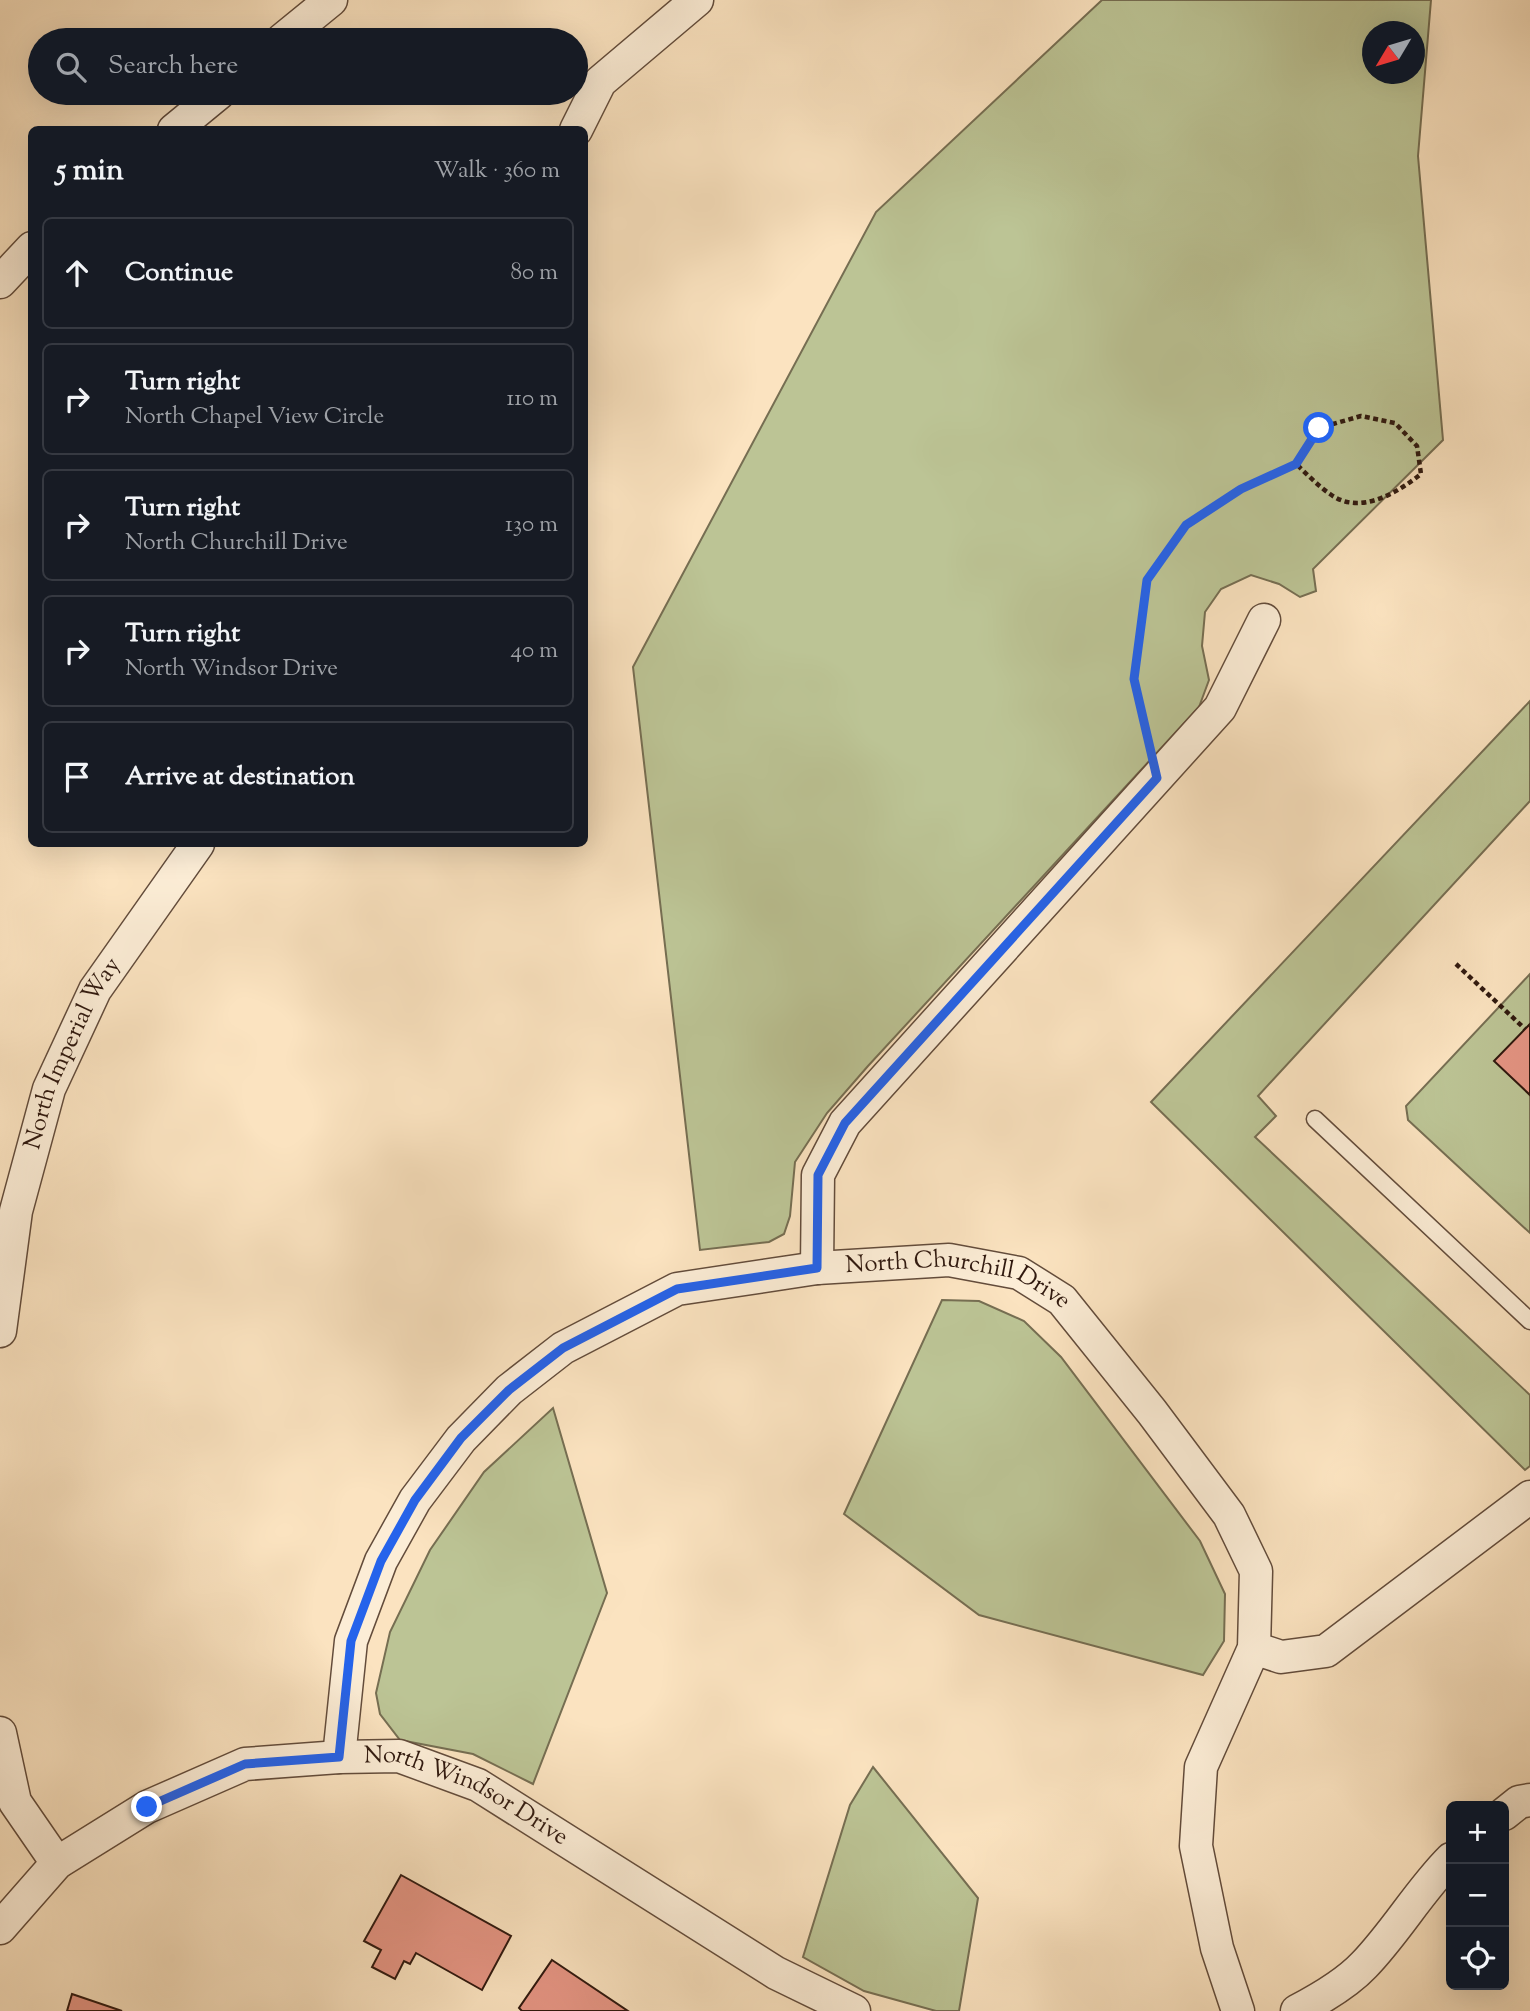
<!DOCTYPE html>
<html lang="en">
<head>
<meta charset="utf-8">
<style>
  :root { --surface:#171b24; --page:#20242c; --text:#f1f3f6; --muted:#9ea1a6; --line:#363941 }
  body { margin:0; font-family:"Sorts Mill Goudy",serif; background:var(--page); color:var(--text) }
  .controls { position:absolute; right:21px; bottom:21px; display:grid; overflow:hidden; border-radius:10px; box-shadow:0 7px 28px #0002 }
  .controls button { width:63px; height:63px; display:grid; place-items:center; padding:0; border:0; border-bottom:2px solid var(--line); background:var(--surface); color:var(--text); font:35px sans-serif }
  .compass { position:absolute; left:1362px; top:21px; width:63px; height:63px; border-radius:50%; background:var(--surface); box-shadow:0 7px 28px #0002; rotate:232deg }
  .stop { position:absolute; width:21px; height:21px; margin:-16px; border:5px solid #2563eb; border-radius:50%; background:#fff }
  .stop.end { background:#2563eb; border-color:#fff; box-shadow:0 2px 7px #0008 }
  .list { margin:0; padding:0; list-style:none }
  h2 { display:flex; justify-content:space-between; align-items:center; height:91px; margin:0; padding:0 28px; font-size:30px }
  h2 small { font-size:23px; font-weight:400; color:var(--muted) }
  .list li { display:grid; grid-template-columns:46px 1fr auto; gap:21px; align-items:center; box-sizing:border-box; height:112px; margin:0 14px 14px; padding:0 14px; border:2px solid var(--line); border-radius:10px }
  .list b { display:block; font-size:26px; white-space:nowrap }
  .list p { margin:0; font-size:23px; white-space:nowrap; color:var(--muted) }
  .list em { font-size:23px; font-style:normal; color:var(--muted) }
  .icon { flex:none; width:38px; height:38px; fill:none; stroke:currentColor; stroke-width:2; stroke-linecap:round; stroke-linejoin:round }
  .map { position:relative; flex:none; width:1530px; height:2011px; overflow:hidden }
  .search { position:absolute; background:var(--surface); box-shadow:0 7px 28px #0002; left:28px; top:28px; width:560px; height:77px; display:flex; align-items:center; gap:18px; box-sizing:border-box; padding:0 24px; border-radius:38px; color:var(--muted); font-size:26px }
  .panel { position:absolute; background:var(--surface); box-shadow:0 7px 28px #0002; left:28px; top:126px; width:560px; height:721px; border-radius:10px }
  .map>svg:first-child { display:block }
  .green { fill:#bcc495; stroke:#766e52; stroke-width:2; fill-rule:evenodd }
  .building { fill:#e59584; stroke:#30190f; stroke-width:2 }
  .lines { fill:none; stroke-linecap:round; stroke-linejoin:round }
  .lane-casing { stroke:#634c3b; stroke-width:19 }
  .street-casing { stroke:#634c3b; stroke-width:35 }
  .path { stroke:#30190f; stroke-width:4.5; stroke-dasharray:5 3.5; stroke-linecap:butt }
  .lane { stroke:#fcedd6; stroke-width:16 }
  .street { stroke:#fcedd6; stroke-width:32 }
  .route { stroke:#2563eb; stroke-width:9 }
  .labels { text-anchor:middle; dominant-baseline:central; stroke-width:6; stroke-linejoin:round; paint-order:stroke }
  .street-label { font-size:24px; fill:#30190f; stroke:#fcedd6 }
</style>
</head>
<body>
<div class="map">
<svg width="1530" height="2011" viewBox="0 0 1530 2011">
  <rect width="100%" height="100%" fill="#fbe3c0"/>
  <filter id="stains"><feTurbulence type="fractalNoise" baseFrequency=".00286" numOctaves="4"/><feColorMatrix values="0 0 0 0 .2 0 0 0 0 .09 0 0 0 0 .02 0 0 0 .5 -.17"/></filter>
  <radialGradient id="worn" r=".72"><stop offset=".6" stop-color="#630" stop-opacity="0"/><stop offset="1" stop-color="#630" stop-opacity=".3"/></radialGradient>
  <path class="green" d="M1102 0H1431L1418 156 1443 440 1313 569 1316 591 1300 597 1279 584 1251 575 1221 589 1205 612 1202 646 1209 680 1199 707 868 1066 827 1113 795 1162 790 1216 784 1234 769 1242 700 1250 633 667 876 212ZM1372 32H1414V74H1372Z
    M1530 701V801L1258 1096 1276 1116 1255 1137 1530 1395V1466L1525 1470 1151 1102Z
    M1530 974V1024L1495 1061 1530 1095V1233L1408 1120 1406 1106Z
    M942 1300 979 1301 1024 1321 1061 1357 1200 1541 1225 1594 1224 1641 1203 1675 979 1615 844 1514Z
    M553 1408 607 1593 533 1784 473 1754 400 1740 380 1714 376 1693 390 1632 430 1550 484 1472Z
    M873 1767 978 1898 959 2011H936L864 1991 803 1957 850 1805Z"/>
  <path class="building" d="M1530 1024V1095L1494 1061Z
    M401 1875 511 1936 482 1990 416 1953 410 1964 404 1961 395 1979 372 1967 381 1950 364 1941Z
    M552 1960 628 2011H522L519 2008Z
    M72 1994 122 2011H67Z"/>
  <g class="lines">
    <g class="lane-casing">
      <path id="lane" d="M1315 1119 1530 1321"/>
    </g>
    <g class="street-casing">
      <g id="street">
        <path d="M282 40 331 0"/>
        <path d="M174 130 219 93"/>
        <path d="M576 130 600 82 697 0"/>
        <path d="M0 282 32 248"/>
        <path d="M817 1268 818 1175 845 1123 1220 708 1264 620"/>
        <path id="s1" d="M0 1331 16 1211 49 1089 95 990 198 844"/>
        <path d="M1254 1648 1281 1657 1326 1651 1530 1497"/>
        <path d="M0 1733 15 1802 57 1863"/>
        <path id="s2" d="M339 1757 351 1641 381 1561 415 1500 461 1439 509 1390 563 1348 677 1289 817 1268 949 1260 1019 1273 1062 1300 1152 1412 1229 1515 1256 1571 1254 1648 1201 1767 1196 1846 1217 1948 1238 2011"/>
        <path d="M1504 1814 1519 1802 1530 1800"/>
        <path id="s3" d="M0 1928 57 1863 147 1807 245 1764 339 1757 399 1756 478 1785 776 1973 854 2011"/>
        <path d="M1297 2011C1318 2000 1348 1982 1364 1965 1396 1932 1419 1891 1451 1859"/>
      </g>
    </g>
    <path class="path" d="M1147 736 1134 679 1147 581 1186 525 1241 489 1296 464 1319 428 1361 416 1395 423 1417 446 1421 474C1397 493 1359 516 1330 494 1318 486 1307 474 1296 464
      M1456 964 1525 1029"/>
    <use href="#lane" class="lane"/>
    <use href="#street" class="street"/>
  </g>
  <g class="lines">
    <path class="route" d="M147 1807 245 1764 339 1757 351 1641 381 1561 415 1500 461 1438 509 1390 563 1348 677 1289 817 1268 818 1175 845 1123 1157 778 1134 679 1147 580 1186 525 1241 489 1296 464 1319 428"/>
  </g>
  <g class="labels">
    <g class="street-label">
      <text stroke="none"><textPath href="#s1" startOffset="289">North Imperial Way</textPath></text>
      <text stroke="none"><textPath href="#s2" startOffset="900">North Churchill Drive</textPath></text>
      <text stroke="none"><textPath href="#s3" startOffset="530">North Windsor Drive</textPath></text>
    </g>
  </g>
  <rect width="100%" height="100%" filter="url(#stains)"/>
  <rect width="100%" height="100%" fill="url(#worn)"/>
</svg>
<div class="controls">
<button>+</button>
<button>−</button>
<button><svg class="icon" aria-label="locate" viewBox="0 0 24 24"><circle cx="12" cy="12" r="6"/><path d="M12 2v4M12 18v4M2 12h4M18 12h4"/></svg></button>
</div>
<svg class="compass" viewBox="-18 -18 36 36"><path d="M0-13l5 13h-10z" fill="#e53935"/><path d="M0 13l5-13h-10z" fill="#9ea1a6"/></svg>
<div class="stop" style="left:1319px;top:428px"></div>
<div class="stop end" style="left:147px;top:1807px"></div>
<div class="search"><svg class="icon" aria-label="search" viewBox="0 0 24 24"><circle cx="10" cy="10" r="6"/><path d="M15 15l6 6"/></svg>Search here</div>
<section class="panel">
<h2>5 min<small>Walk · 360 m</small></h2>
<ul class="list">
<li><svg class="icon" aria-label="ahead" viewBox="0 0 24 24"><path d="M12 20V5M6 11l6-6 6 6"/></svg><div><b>Continue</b></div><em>80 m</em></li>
<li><svg class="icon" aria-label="right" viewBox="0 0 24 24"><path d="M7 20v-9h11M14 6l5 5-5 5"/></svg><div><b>Turn right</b><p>North Chapel View Circle</p></div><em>110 m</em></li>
<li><svg class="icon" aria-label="right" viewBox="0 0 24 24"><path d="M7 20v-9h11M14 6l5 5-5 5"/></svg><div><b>Turn right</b><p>North Churchill Drive</p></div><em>130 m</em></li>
<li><svg class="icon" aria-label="right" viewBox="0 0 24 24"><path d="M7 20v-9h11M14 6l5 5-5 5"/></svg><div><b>Turn right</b><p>North Windsor Drive</p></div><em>40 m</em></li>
<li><svg class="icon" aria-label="arrive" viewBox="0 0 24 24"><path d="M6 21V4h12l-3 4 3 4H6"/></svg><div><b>Arrive at destination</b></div></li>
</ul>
</section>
</div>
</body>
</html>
